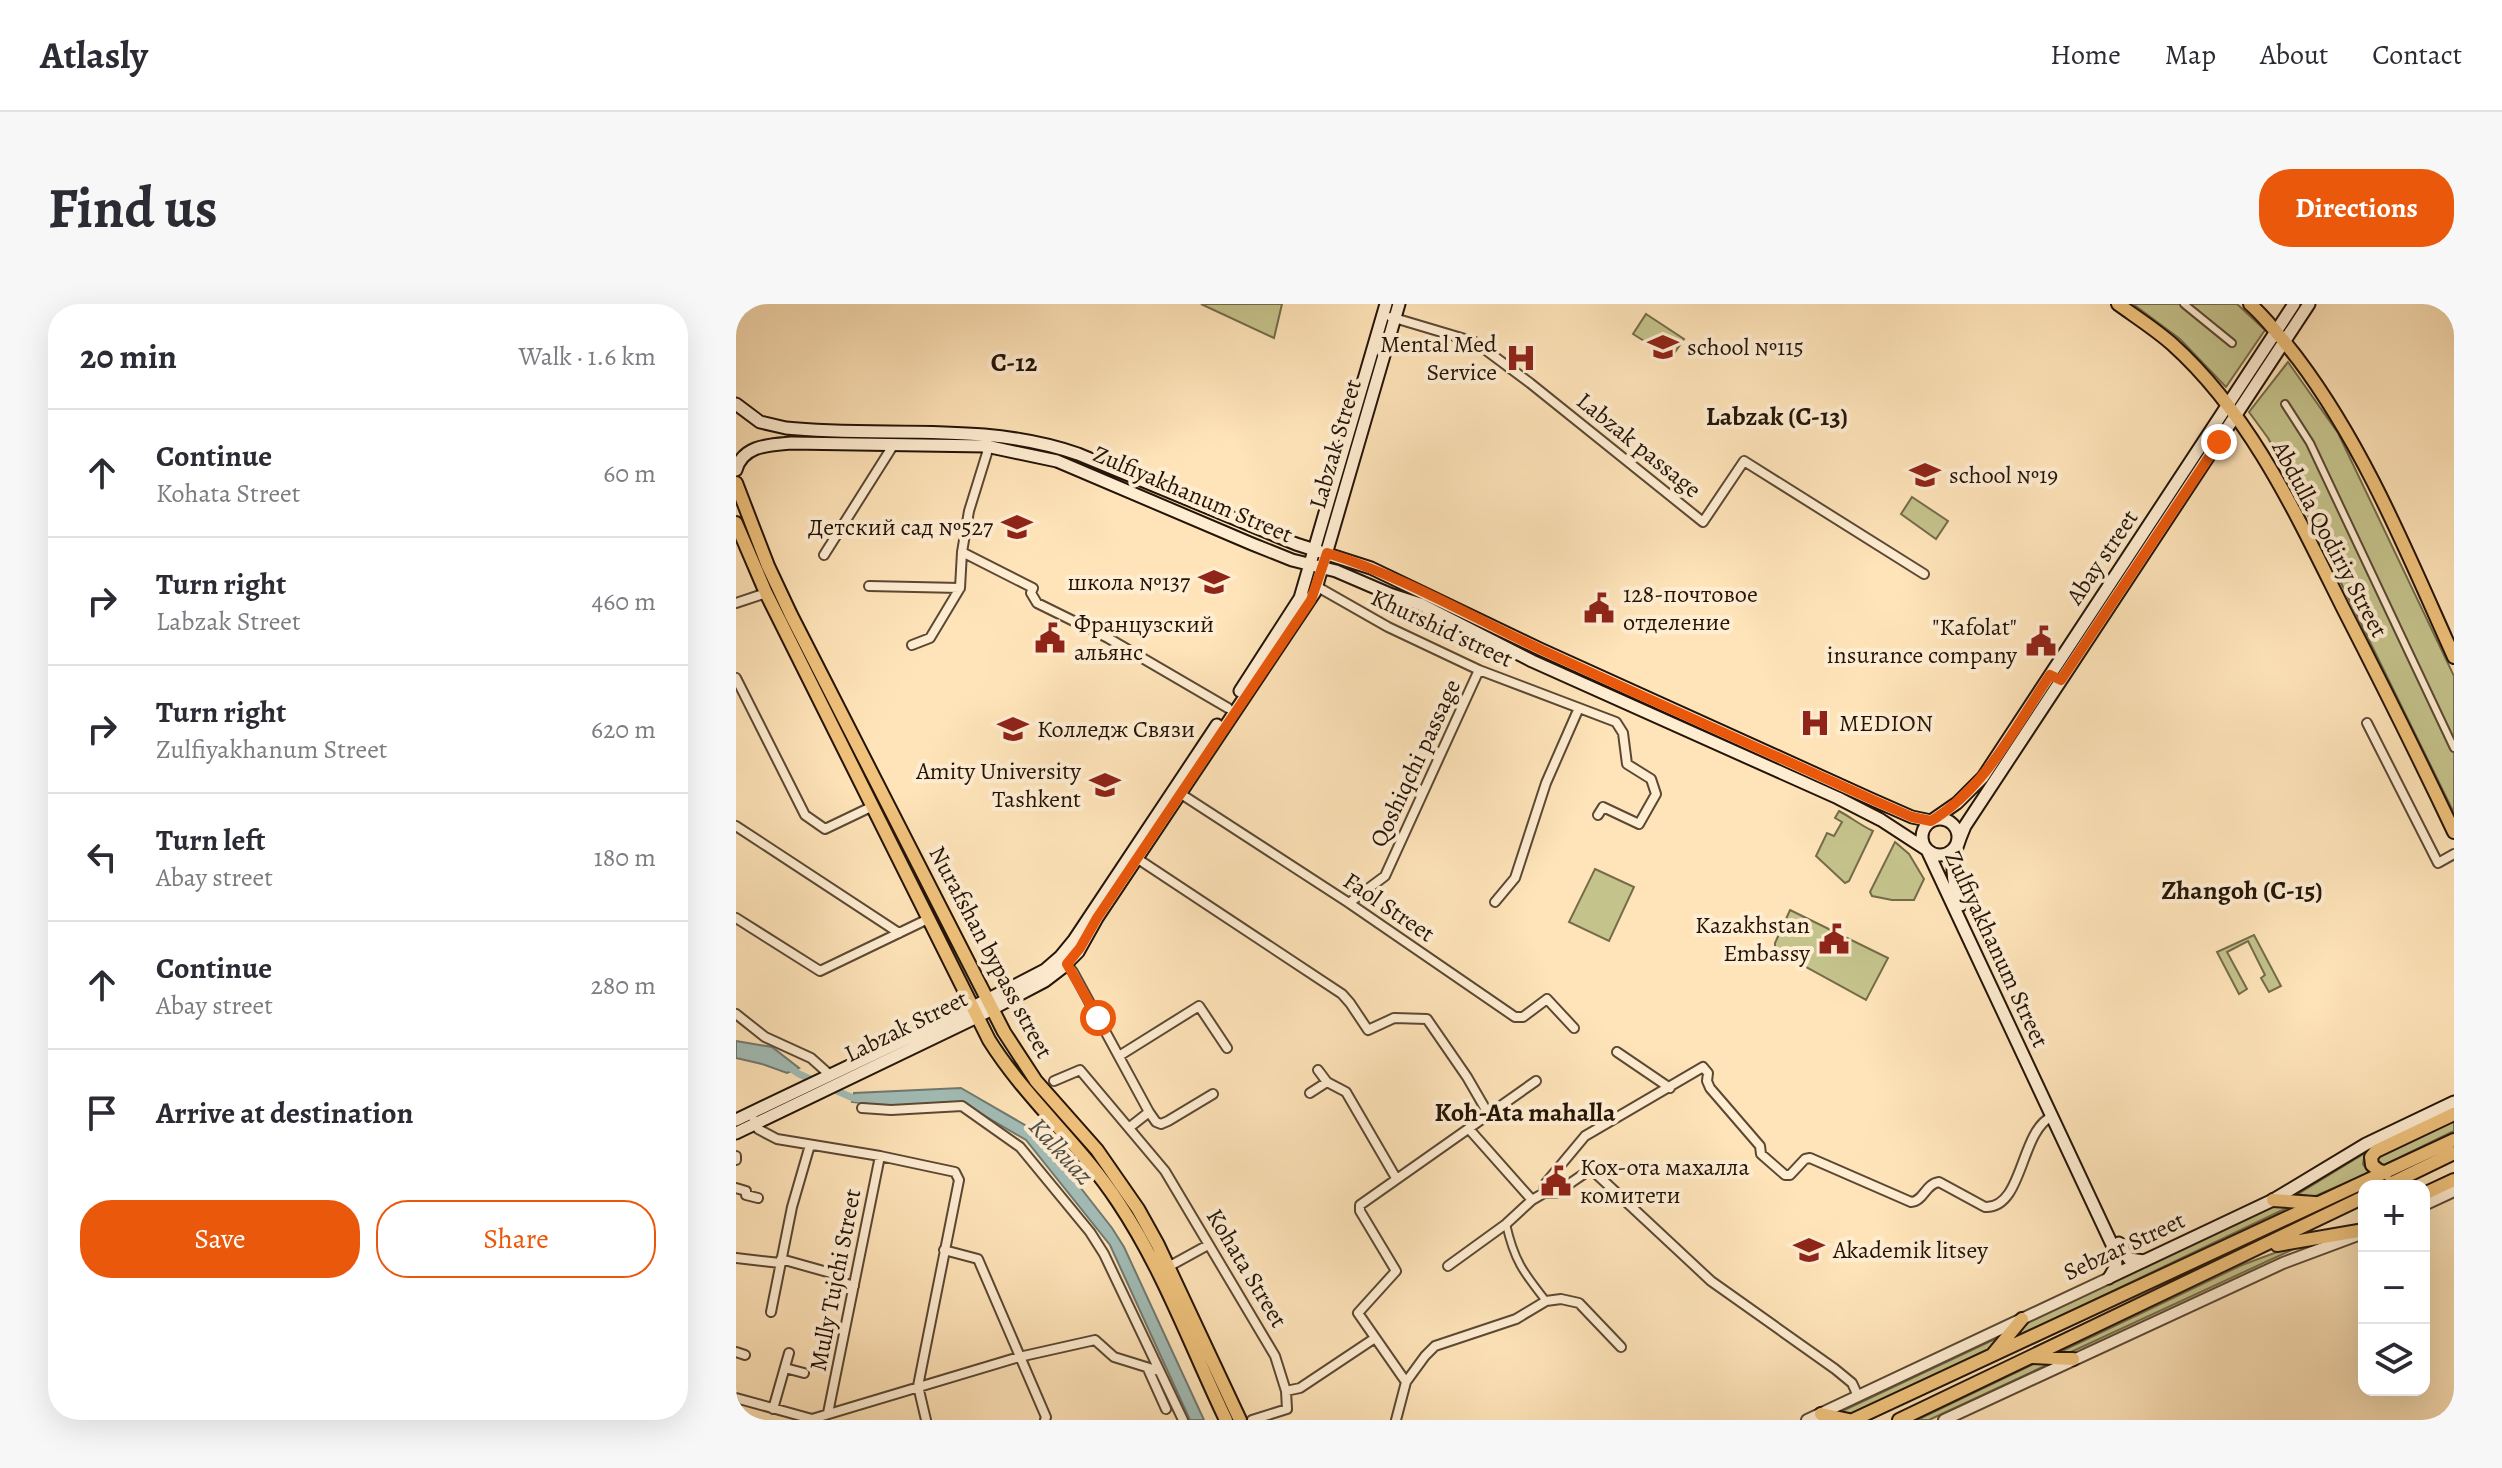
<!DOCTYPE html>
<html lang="en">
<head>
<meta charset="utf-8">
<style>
  :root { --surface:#fff; --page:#f7f7f7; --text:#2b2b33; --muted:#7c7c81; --line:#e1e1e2; --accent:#ea580c }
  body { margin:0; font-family:Alegreya,serif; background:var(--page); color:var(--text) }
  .controls { position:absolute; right:24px; bottom:24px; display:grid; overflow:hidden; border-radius:16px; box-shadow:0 8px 32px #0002 }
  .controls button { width:72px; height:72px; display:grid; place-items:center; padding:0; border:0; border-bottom:2px solid var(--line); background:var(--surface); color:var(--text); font:40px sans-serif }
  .stop { position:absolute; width:24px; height:24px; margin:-18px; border:6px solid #ea580c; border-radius:50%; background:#fff }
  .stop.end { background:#ea580c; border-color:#fff; box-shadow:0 2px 8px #0008 }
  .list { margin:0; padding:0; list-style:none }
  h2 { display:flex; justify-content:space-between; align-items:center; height:104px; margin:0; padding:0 32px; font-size:34px }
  h2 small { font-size:26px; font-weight:400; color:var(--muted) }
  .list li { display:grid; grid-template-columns:52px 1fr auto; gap:24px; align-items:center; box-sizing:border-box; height:128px; padding:0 32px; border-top:2px solid var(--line) }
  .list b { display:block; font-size:30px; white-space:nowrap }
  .list p { margin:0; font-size:26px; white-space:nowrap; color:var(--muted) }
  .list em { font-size:26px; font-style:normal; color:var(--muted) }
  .actions { display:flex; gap:16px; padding:24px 32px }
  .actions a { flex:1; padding:18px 0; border:2px solid var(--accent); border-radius:32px; text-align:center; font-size:28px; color:var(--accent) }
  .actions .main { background:var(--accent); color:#fff }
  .icon { flex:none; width:44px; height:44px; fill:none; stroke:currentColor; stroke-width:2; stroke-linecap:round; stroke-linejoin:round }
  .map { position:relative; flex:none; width:1718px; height:1116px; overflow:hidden; border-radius:32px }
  header { display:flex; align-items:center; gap:48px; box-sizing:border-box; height:112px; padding:0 40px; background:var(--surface); border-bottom:2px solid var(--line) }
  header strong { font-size:38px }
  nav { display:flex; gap:44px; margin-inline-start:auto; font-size:28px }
  .intro { display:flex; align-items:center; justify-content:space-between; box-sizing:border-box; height:192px; padding:0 48px }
  h1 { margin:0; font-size:56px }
  .button { padding:20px 36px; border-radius:32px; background:var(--accent); color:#fff; font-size:28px; font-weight:700 }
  main { display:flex; gap:48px; padding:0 48px }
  aside { flex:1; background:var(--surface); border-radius:32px; box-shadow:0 8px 32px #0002 }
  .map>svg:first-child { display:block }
  .green { fill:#c5c38c; stroke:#746c4a; stroke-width:2 }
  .water { fill:#a2bdb7; stroke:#707971; stroke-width:2 }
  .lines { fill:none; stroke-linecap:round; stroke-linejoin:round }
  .canal { stroke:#a2bdb7; stroke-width:7 }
  .pedestrian-casing { stroke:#5b4834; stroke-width:10 }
  .minor-casing { stroke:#5b4834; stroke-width:12 }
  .tertiary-casing { stroke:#5b4834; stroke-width:14 }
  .secondary-casing { stroke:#241408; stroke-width:15 }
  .primary-casing { stroke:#241408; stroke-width:16 }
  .pedestrian { stroke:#ffedd2; stroke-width:6 }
  .minor { stroke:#ffedd2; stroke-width:8 }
  .tertiary { stroke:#ffedd2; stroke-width:10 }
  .secondary { stroke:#ffedd2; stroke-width:11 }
  .primary { stroke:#f0c27c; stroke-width:12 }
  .route { stroke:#ea580c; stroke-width:10 }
  .labels { text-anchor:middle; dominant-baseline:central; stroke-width:8; stroke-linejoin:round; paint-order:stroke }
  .poi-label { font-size:24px; fill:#241408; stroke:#ffedd2; text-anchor:start }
  .street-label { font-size:24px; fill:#241408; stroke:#ffedd2 }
  .neighbourhood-label { font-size:26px; font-weight:bold; fill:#241408; stroke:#ffedd2 }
  .water-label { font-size:26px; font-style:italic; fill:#504f45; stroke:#ffedd2 }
</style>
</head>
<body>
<header>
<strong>Atlasly</strong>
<nav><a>Home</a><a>Map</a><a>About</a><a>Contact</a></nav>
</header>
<div class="intro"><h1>Find us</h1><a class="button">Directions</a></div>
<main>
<aside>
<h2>20 min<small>Walk · 1.6 km</small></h2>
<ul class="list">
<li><svg class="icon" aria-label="ahead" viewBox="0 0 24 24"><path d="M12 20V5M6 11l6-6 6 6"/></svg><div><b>Continue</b><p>Kohata Street</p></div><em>60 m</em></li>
<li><svg class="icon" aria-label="right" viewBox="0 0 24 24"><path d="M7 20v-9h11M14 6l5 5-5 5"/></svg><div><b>Turn right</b><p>Labzak Street</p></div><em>460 m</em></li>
<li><svg class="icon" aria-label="right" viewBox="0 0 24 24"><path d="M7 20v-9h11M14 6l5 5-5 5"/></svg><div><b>Turn right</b><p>Zulfiyakhanum Street</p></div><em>620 m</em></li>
<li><svg class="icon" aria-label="left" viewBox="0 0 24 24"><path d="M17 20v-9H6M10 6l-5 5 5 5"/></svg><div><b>Turn left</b><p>Abay street</p></div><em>180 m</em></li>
<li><svg class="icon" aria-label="ahead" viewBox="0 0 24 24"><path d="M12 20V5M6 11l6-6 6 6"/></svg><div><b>Continue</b><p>Abay street</p></div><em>280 m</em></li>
<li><svg class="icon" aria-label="arrive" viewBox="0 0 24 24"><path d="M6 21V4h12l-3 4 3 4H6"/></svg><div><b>Arrive at destination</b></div></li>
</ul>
<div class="actions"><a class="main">Save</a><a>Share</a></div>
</aside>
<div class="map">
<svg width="1718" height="1116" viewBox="0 0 1718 1116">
  <rect width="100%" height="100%" fill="#ffe4b9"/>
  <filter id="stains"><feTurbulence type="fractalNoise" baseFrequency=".0025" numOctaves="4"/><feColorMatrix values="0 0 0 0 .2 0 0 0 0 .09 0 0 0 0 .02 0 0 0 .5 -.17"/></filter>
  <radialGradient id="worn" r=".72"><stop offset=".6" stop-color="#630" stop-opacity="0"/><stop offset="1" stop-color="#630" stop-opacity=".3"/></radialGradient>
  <path class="green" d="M465 0H546L538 34Z
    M1397 0H1501L1529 26 1490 83 1444 35Z
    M910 10 948 35 935 54 897 30Z
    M1552 58 1602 129 1718 372V509L1548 163 1532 134 1513 108Z
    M1176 193 1212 217 1200 235 1165 210Z
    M1103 507C1116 514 1124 521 1137 527L1113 577 1109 579 1080 552 1091 529 1098 532 1106 518 1099 514Z
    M1159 538 1173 550 1188 575 1178 596H1156L1136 592 1134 588Z
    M859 565 898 583 873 637 833 618Z
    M1054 606 1152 654 1130 696 1039 646V639Z
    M1518 631 1545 682 1533 688 1525 674 1529 671 1512 637 1491 648 1511 685 1503 690 1481 648Z
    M1718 814V827L1646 862 1640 860 1638 854Z
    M1629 849 1627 860 1633 869 1577 893 1562 890Z
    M1544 900H1559L1274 1036 1285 1021 1510 914Z
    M1560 941 1562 943 1335 1048H1324L1506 961Z
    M1261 1034 1263 1037 1251 1046 1113 1112 1102 1109Z
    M1298 1060H1313L1193 1116H1181Z"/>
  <path class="water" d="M0 737 36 743 63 764 51 769 26 760 0 754Z
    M225 784 301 828 376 924 388 943 468 1116H454L374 941 290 836 225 798 150 802 116 798 118 789Z"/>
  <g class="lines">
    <path class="canal" d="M50 761 63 770 81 778
      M92 783 117 794 125 795"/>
    <g class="pedestrian-casing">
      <path id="pedestrian" d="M1448 0 1496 39
        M1549 100 1574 139 1718 444
        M770 920C778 956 787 968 810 997"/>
    </g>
    <g class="minor-casing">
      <path id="minor" d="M655 13 739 38 794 79 967 218 1008 157 1188 270
        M226 248 297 284 295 289 301 299 372 334 492 404
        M88 251 158 140
        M133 282 224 284
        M580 282 652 323 743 366 880 418 887 429 891 460 915 475 920 490 903 520 867 503 862 511
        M0 299 30 289
        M176 341 194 334 224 284 226 248 233 207 251 149 250 142
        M0 374 69 511 89 525 135 503
        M1631 419 1702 559 1718 550
        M442 488 613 599 779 713H787L811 695 838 724
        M0 522 163 629
        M402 555 606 690 614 699 632 726 658 714 691 715 731 773 753 811
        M759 598 779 574 810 479 842 406
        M613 599 649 572 743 366
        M0 614 84 667 192 615
        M329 658 337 668 413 808
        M0 710 29 733 75 754 94 771
        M881 748 934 784
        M383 752 463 702 491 744
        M582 766 591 778 610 788 660 874
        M318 777 344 766 429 867 539 1052 550 1087 551 1105 516 1116
        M574 789 591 778
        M126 804 155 806 226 802 284 843 354 928 368 950 447 1116
        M18 816 22 825 41 835 144 852 219 868 223 876 182 1082 190 1116
        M394 823 413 808 420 818 425 820 432 817 477 790
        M733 825 796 896
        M0 852V856
        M0 884 10 887V891L22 894
        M808 889 809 880 849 832 967 763 972 769 971 777 974 784 1024 842 1025 850 1049 871H1054L1069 855 1074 854 1175 898C1188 897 1189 880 1203 878L1249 903C1287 905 1284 828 1315 813
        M208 946 242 955 310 1113 309 1116
        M0 954 44 959
        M45 955 102 971 105 978 118 982
        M712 962 770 920 796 896 808 889H820L855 865 975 977 1099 1065 1116 1079 1122 1092
        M432 963 472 941
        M35 1008 56 903 74 841
        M0 1048 9 1051
        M49 1064 68 1069
        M412 1065 430 1105
        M670 1078 622 1009 660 967 624 907V901L800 777
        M550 1087 564 1084 639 1034
        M0 1094 76 1115 283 1053 359 1036 378 1053 423 1067
        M37 1105 53 1049
        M92 1109 144 852
        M660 1116 670 1078 689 1052 699 1042 780 1015 810 997 825 995 843 999 885 1043"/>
    </g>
    <g class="tertiary-casing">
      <path id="tertiary" d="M1688 901 1718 887
        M1071 1116 1373 974
        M1208 1116 1547 959 1622 931"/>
    </g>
    <g class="secondary-casing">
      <path id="secondary" d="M0 100 24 118 50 124C148 134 247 117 342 150L560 240 635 264 804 345 1135 495 1176 513 1195 517 1221 499 1247 473 1558 0
        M0 166C7 141 33 141 55 139L250 142 321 157 516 240 556 256 600 267 656 291 684 300 796 357 1102 494 1145 516 1191 546 1379 947 1380 962 1373 974
        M504 387 564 294 650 0
        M1186 533a18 18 0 1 1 36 0a18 18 0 1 1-36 0Z
        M1225 601C1212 569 1216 552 1229 522L1573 0
        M0 816 237 703 309 666 324 653 338 636 481 421
        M0 829 241 713 309 677 326 664 342 648 361 614 579 288 663 0
        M1383 939 1393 955 1408 957
        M1374 973 1537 896 1630 840 1718 798"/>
    </g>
    <g class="primary-casing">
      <path id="primary" d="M1382 0C1400 13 1419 25 1436 40 1515 111 1560 210 1607 304 1645 378 1682 452 1718 528
        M1514 0C1532 16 1547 36 1562 55 1629 144 1672 251 1718 353
        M0 179 32 262 55 311 268 728 300 777 361 846 402 905 422 941 504 1116
        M0 219 30 289 253 736C290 795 344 840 382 898 427 965 455 1043 490 1116
        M1650 869 1642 866 1636 861 1635 853 1640 847 1718 810
        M1650 882 1718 849
        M1688 890 1718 876
        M1537 896 1579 899
        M1541 941 1628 926
        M1257 1050 1286 1015
        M1297 1053 1337 1055
        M1085 1110 1113 1116
        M1117 1116 1718 836
        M1163 1116 1628 893"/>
    </g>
    <use href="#pedestrian" class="pedestrian"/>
    <use href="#minor" class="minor"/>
    <use href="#tertiary" class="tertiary"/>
    <use href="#secondary" class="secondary"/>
    <use href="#primary" class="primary"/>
  </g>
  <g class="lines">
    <path class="route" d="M362 714 331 660 344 644 361 614 575 296 591 249C666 272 735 313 806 346 916 397 1027 446 1137 496L1176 513 1195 517C1250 484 1279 423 1314 371L1325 376 1483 138"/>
  </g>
  <defs>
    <g id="school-bare" transform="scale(2.4)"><path d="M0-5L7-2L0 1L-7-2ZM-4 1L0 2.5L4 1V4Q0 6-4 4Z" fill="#8f2418" stroke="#ffedd2" stroke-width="2.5" paint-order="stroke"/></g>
    <g id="hospital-bare" transform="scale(2.4)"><path d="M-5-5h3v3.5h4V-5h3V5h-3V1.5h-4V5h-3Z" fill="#8f2418" stroke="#ffedd2" stroke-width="2.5" paint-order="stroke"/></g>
    <g id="civic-bare" transform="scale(2.4)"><path d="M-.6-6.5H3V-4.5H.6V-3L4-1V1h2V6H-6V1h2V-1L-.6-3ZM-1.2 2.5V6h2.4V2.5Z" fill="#8f2418" stroke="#ffedd2" stroke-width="2.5" paint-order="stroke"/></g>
    <g id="university-bare" transform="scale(2.4)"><path d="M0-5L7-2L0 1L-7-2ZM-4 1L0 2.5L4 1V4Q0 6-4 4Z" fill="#8f2418" stroke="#ffedd2" stroke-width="2.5" paint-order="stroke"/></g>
  </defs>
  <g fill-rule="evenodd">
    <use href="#school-bare" x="927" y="43"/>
    <use href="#hospital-bare" x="785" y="54"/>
    <use href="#school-bare" x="1189" y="171"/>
    <use href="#school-bare" x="281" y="223"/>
    <use href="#school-bare" x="478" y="278"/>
    <use href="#civic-bare" x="863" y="304"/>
    <use href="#civic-bare" x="314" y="334"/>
    <use href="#civic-bare" x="1305" y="337"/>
    <use href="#hospital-bare" x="1079" y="419"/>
    <use href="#university-bare" x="277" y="425"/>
    <use href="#university-bare" x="369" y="481"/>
    <use href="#civic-bare" x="1098" y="635"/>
    <use href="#civic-bare" x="820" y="877"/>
    <use href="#university-bare" x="1073" y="946"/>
  </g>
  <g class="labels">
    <g class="poi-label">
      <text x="761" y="40" text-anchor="end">Mental Med<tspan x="761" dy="28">Service</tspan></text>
      <text x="951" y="43">school №115</text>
      <text x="1213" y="171">school №19</text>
      <text x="257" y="223" text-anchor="end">Детский сад №527</text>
      <text x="454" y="278" text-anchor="end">школа №137</text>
      <text x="887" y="290">128-почтовое<tspan x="887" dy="28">отделение</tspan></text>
      <text x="338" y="320">Французский<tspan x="338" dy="28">альянс</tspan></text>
      <text x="1281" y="323" text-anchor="end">"Kafolat"<tspan x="1281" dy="28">insurance company</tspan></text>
      <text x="1103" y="419">MEDION</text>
      <text x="301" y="425">Колледж Связи</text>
      <text x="345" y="467" text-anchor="end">Amity University<tspan x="345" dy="28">Tashkent</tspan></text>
      <text x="1074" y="621" text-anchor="end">Kazakhstan<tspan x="1074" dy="28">Embassy</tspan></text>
      <text x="844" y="863">Кох-ота махалла<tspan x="844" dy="28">комитети</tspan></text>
      <text x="1097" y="946">Akademik litsey</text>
    </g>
    <g class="street-label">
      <text transform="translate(599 140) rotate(-74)">Labzak Street</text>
      <text transform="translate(903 141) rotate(39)">Labzak passage</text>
      <text transform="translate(457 190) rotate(23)">Zulfiyakhanum Street</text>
      <text transform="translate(1594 235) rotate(62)">Abdulla Qodiriy Street</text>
      <text transform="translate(1366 253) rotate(-56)">Abay street</text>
      <text transform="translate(706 324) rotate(25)">Khurshid street</text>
      <text transform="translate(679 459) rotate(-65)">Qoshiqchi passage</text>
      <text transform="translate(653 603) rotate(34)">Faol Street</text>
      <text transform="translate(1261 645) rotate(65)">Zulfiyakhanum Street</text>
      <text transform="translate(255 648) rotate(62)">Nurafshan bypass street</text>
      <text transform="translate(170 722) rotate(-26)">Labzak Street</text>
      <text transform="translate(1388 942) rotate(-25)">Sebzar Street</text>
      <text transform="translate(511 964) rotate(59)">Kohata Street</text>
      <text transform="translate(99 976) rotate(-79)">Mully Tujchi Street</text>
    </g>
    <g class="neighbourhood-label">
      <text x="278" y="58">C-12</text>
      <text x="1041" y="112">Labzak (C-13)</text>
      <text x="1506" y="586">Zhangoh (C-15)</text>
      <text x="789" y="808">Koh-Ata mahalla</text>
    </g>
    <g class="water-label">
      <text transform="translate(325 847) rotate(47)">Kalkuaz</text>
    </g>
  </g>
  <rect width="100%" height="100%" filter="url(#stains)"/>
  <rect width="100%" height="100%" fill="url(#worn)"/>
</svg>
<div class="controls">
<button>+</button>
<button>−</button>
<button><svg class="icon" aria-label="layers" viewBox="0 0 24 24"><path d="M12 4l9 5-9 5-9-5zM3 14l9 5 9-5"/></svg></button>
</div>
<div class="stop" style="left:362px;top:714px"></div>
<div class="stop end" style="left:1483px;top:138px"></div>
</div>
</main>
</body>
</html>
